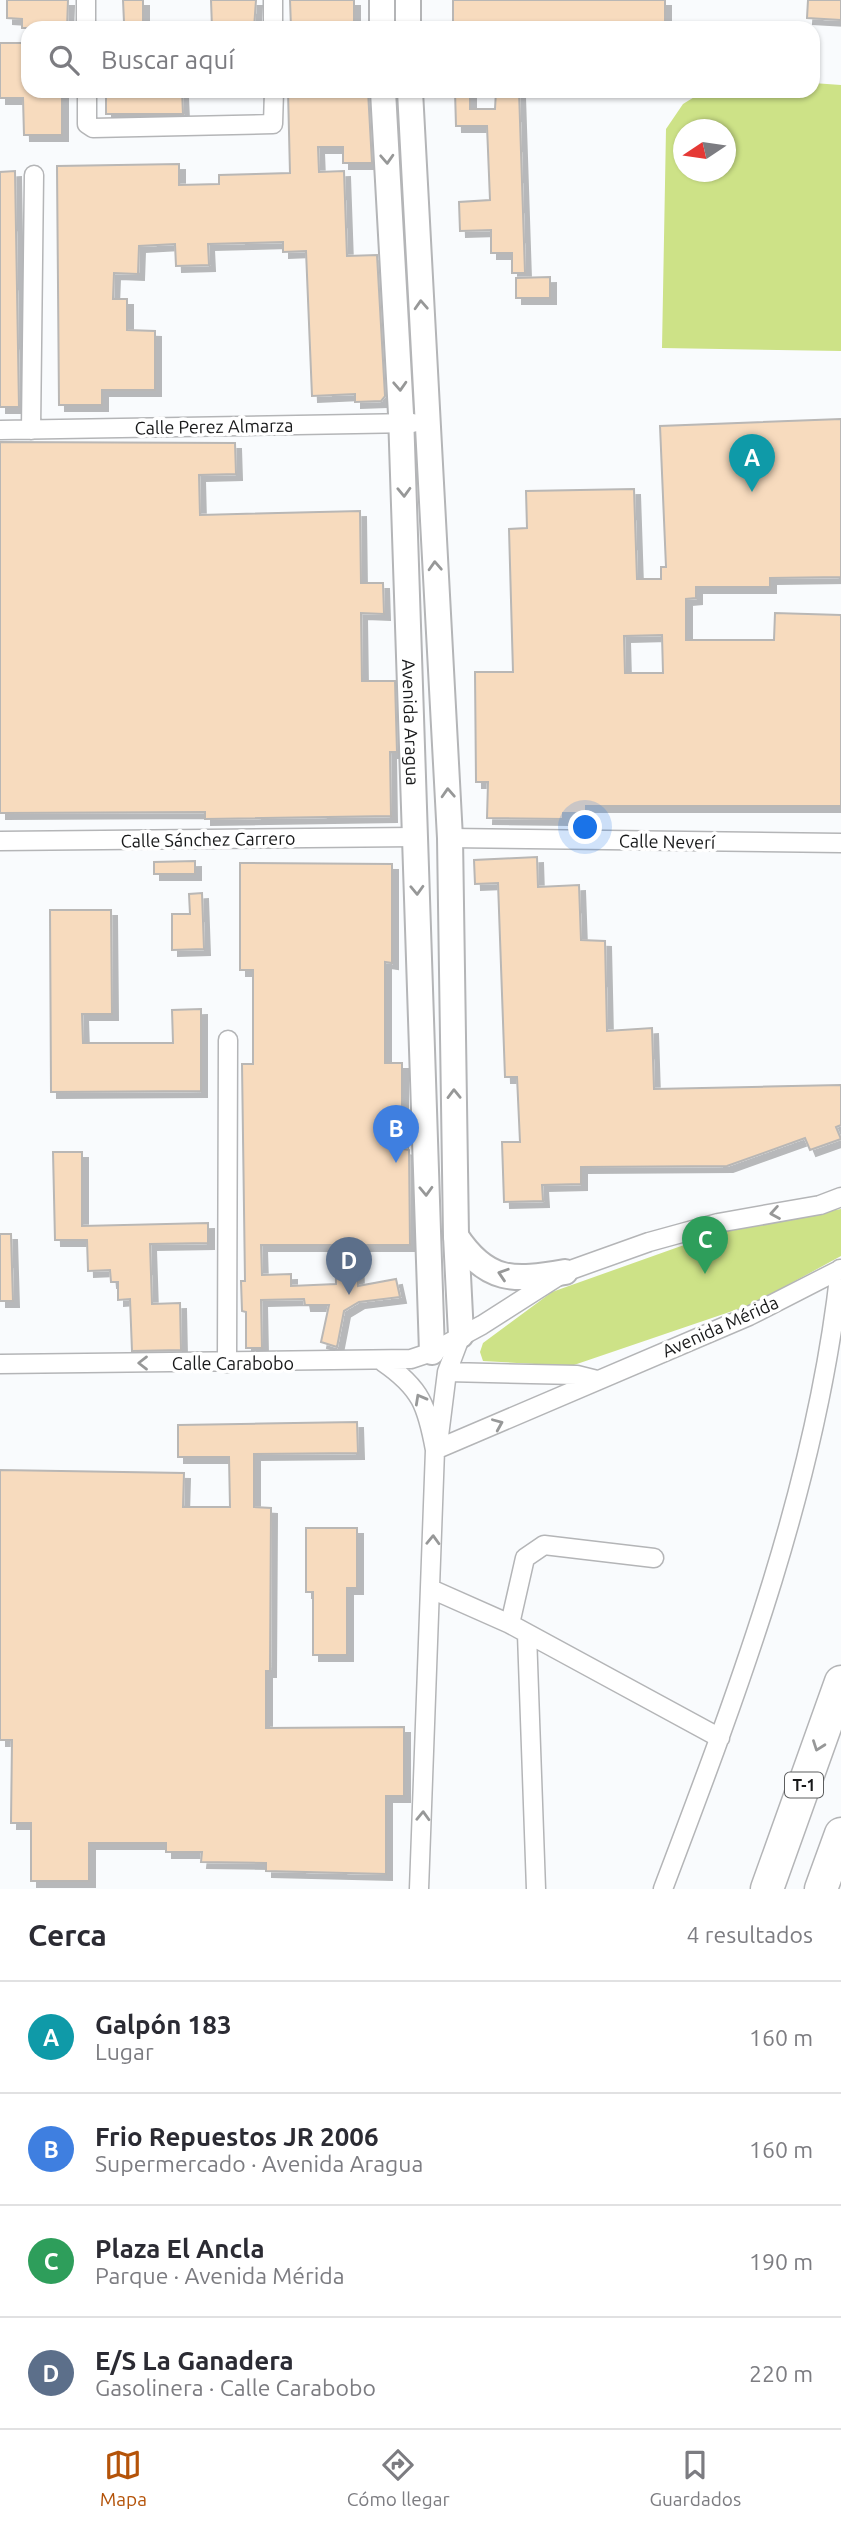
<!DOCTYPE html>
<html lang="es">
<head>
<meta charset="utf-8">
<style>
  :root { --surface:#fff; --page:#f2f2f3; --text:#2b2b33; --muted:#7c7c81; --line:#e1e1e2; --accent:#b45309 }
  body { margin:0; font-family:Ubuntu,sans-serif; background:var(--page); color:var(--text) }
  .compass { position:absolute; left:673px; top:119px; width:63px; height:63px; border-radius:50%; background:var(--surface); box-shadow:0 2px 5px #0004; rotate:257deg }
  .you { position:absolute; left:586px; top:828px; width:24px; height:24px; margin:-18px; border:5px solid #fff; border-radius:50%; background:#1a73e8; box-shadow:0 0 0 10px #1a73e833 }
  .badge { display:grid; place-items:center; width:46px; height:46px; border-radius:50%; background:var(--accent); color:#fff; font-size:23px; font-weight:700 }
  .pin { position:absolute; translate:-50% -58px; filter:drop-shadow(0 2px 4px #0008) }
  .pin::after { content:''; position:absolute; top:37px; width:24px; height:21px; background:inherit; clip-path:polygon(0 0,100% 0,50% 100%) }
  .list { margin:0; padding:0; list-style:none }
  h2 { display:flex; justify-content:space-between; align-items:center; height:91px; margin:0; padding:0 28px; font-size:30px }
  h2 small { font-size:23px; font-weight:400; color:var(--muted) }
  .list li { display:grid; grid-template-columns:46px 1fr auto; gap:21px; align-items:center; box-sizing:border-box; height:112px; padding:0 28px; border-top:2px solid var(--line) }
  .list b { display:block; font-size:26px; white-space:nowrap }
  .list p { margin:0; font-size:23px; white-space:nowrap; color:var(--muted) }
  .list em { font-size:23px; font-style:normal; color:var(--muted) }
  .icon { flex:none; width:38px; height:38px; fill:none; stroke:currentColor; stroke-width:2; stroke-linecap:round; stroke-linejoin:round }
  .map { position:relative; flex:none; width:841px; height:1889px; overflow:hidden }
  .search { position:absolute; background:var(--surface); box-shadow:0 2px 5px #0004; left:21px; right:21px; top:21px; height:77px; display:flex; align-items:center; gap:18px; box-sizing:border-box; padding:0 24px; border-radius:21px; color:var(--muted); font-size:26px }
  .sheet { height:539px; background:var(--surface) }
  nav { display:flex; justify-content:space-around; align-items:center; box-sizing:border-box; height:98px; border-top:2px solid var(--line); background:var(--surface); font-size:19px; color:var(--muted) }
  nav a { display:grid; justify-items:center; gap:4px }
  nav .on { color:var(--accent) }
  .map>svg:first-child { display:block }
  .green { fill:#cde287; fill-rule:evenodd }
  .building { fill:#f7dbbe; stroke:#b9b7b5; stroke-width:2; fill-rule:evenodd; filter:url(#shadow) }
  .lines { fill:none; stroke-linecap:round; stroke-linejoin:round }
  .street-casing { stroke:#b4b5b7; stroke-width:21 }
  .secondary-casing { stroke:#b4b5b7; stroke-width:28 }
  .highway-casing { stroke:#b4b5b7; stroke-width:35 }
  .street { stroke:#fff; stroke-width:18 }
  .secondary { stroke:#fff; stroke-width:24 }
  .highway { stroke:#fff; stroke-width:32 }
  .oneway { stroke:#979898 }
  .labels { text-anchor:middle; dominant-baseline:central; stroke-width:7; stroke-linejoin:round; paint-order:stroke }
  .shield { fill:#fff; stroke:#5d5e5f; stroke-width:2 }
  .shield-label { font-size:16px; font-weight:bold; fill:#18191a }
  .street-label { font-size:18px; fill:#18191a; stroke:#fff }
</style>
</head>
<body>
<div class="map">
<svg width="841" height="1889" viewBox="0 0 841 1889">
  <defs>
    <filter id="shadow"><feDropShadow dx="6" dy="6" stdDeviation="0" flood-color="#0004"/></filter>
  </defs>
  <rect width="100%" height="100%" fill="#f9fbfd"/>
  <path class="green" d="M813 83 841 85V351L662 348 666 129 683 104 704 91H813ZM684 130H726V172H684Z
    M841 1209V1256L753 1304 571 1366 483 1361 480 1352 483 1343 552 1292 729 1229Z"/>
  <path class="building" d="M7 0H68L67 28H22V19L7 18Z
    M123 0H143V22H124Z
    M211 0H256L254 28H212Z
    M290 0H354V28H291Z
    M453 0H665V28H453Z
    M808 0H841V20L807 18Z
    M0 43H28V91H62V135H24L23 98H0Z
    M106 91H182L183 114H106Z
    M288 91H368L372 163H343V147H318L319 172 344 171 347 256 377 255 385 396 381 401 355 402V394L312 396 306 251 283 252V242L208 244 209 265 176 266 175 244 139 246 138 274 114 273 113 299H127V330L155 331V390H102V405H59L57 166 179 164V185L219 184V175L290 173Z
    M455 91H470V109H495L496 91H519L525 273H512V253H491V230L460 231 459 202 490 200 487 126H456Z
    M15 171 19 407H0V172Z
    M550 277V298H516V278Z
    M841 419V577L770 578V587H696V598L686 599V640H774L775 613 841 615V806H586V813H563V819L487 818 488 782H476L475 672H513L509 529 527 528 526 491 634 489 637 579H661V567H666L660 426ZM662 635 663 673H625L624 636Z
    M0 442 235 443 236 474 199 475 200 515 360 511 361 583H383L384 614 361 613 362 681H395L397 752H390L391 816 205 819V812L0 813Z
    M537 857 538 887 579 885 581 940 605 941 607 1031 652 1028 654 1089 841 1085V1125L836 1127 841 1139 810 1150 805 1138 727 1166 581 1167V1184L542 1185 543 1201 504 1202 502 1142H520L517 1077H505L498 883 475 884 474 860Z
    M195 861V874H154V862Z
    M240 863 392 864V963L385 962V1063H402V1149L409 1150 410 1245H357L358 1286 396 1279 400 1297 359 1302 344 1311 337 1347 321 1342 329 1305H305L304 1299 261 1300 262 1348H246V1312L242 1311 241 1281H245L242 1064H253V970H240ZM261 1245H335L336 1284 291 1286V1274L262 1275Z
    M202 893 204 949 172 950V914H190L189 894Z
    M50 910H111L112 1014H82L83 1043H173L172 1010 201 1009V1091L51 1092Z
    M53 1152H82V1226L208 1223V1243L150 1244 152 1304 180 1303 181 1350 132 1351 130 1299 118 1300V1282H111L110 1270 88 1271 87 1240H55Z
    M0 1234H11L13 1301H0Z
    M357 1422 358 1453 254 1454V1507L271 1508 270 1671H266V1728L404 1727V1796H386V1874L266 1871V1863L201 1862 202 1852H166V1843H89V1881H31V1823H11L12 1740H0V1470L184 1473 183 1507H230L229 1457H178V1425Z
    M306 1528H357V1588H347V1655H313V1592H306Z"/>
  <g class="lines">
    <g class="street-casing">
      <path id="street" d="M86 0V28
        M273 0V28
        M87 91V124L93 128 273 124 274 91
        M0 430 413 423
        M31 430 34 175
        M450 838 841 843
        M0 841 416 837
        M383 1362C421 1388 427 1406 435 1450L419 1889
        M227 1363 228 1040
        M0 1364 411 1359 432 1352 482 1325 565 1272 649 1242 718 1223 820 1205 841 1197
        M447 1372 577 1375 597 1380
        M438 1444 447 1372 461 1335
        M435 1450 749 1316 841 1269
        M431 1589 510 1624 720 1738
        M510 1624 525 1558 544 1545 654 1558
        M527 1634 536 1889
        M663 1889C739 1688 817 1484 840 1269"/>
    </g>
    <g class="secondary-casing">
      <g id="secondary">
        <path d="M382 0V28"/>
        <path d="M408 0V28"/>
        <path id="s1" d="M383 91 401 414 432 1352"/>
        <path d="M410 91 450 838 456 1236 461 1335"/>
        <path d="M456 1236C487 1283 514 1281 565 1272"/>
      </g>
    </g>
    <g class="highway-casing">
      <path id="highway" d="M767 1889 841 1682
        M821 1889 841 1834"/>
    </g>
    <use href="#street" class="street"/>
    <use href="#secondary" class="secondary"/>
    <use href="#highway" class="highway"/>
  </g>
  <defs><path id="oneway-chevron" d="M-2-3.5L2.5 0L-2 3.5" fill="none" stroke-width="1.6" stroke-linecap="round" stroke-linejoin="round" transform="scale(1.75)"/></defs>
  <g class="oneway">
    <use href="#oneway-chevron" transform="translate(387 159) rotate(87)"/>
    <use href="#oneway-chevron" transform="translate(421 305) rotate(-93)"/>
    <use href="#oneway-chevron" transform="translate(400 386) rotate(87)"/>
    <use href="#oneway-chevron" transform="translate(404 492) rotate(88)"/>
    <use href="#oneway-chevron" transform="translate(435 566) rotate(-93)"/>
    <use href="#oneway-chevron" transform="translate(448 793) rotate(-93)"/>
    <use href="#oneway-chevron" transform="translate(417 890) rotate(88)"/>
    <use href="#oneway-chevron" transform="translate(454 1094) rotate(-91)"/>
    <use href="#oneway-chevron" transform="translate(426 1191) rotate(88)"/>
    <use href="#oneway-chevron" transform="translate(775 1213) rotate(170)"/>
    <use href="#oneway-chevron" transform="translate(503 1274) rotate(-162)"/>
    <use href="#oneway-chevron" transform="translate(143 1363) rotate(180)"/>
    <use href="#oneway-chevron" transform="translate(420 1399) rotate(-119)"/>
    <use href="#oneway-chevron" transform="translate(498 1424) rotate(-23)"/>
    <use href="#oneway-chevron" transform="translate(433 1540) rotate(-88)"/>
    <use href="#oneway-chevron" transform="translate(818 1746) rotate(110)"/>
    <use href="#oneway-chevron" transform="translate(423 1816) rotate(-88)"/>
  </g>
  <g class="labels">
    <rect class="shield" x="785" y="1772.5" width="38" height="25" rx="5"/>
    <g class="shield-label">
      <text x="804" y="1785">T-1</text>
    </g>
    <g class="street-label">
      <text transform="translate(214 426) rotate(-1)">Calle Perez Almarza</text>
      <text stroke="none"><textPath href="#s1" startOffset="632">Avenida Aragua</textPath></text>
      <text transform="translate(208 839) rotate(-1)">Calle Sánchez Carrero</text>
      <text transform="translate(667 841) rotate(1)">Calle Neverí</text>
      <text transform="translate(720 1326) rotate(-24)">Avenida Mérida</text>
      <text x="233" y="1363">Calle Carabobo</text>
    </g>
  </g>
</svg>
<svg class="compass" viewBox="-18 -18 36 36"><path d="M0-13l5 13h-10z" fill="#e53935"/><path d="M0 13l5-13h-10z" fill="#7c7c81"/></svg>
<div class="you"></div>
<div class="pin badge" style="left:752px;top:492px;background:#0f9aa8">A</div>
<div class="pin badge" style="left:396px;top:1163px;background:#3f7fe0">B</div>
<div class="pin badge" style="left:705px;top:1274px;background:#2e9e5b">C</div>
<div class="pin badge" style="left:349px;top:1295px;background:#5c6f8a">D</div>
<div class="search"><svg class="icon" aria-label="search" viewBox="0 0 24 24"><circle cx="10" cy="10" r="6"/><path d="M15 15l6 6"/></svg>Buscar aquí</div>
</div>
<section class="sheet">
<h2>Cerca<small>4 resultados</small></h2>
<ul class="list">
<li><span class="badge" style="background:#0f9aa8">A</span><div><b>Galpón 183</b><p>Lugar</p></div><em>160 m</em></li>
<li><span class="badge" style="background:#3f7fe0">B</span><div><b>Frio Repuestos JR 2006</b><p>Supermercado · Avenida Aragua</p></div><em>160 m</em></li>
<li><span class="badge" style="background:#2e9e5b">C</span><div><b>Plaza El Ancla</b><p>Parque · Avenida Mérida</p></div><em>190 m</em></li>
<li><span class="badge" style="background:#5c6f8a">D</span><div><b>E/S La Ganadera</b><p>Gasolinera · Calle Carabobo</p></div><em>220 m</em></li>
</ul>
</section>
<nav>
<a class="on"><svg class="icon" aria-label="map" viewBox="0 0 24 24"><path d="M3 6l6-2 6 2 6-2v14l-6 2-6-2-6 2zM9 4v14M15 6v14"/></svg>Mapa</a>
<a><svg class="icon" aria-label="directions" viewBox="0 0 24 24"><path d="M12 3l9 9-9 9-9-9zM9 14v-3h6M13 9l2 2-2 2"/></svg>Cómo llegar</a>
<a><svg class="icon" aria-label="saved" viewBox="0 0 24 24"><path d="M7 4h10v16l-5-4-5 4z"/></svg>Guardados</a>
</nav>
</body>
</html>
